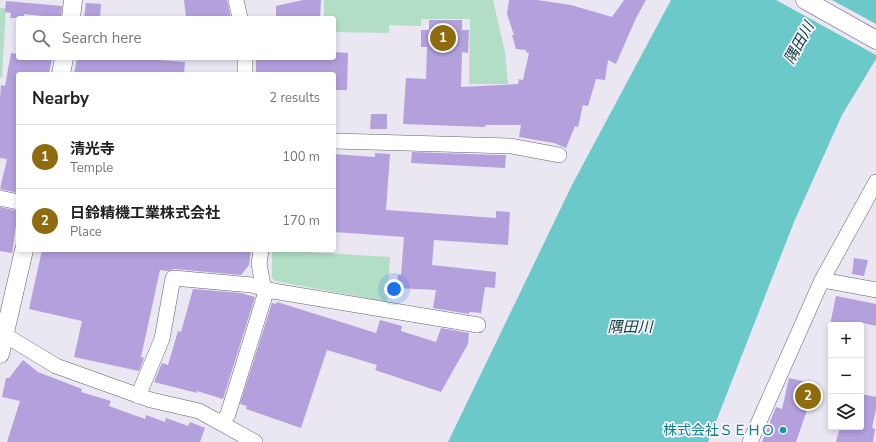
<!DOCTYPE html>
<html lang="en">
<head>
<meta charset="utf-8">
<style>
  :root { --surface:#fff; --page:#f2f2f2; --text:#202124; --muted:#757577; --line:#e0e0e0; --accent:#8e6b0f }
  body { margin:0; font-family:"Nunito Sans","Noto Sans JP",sans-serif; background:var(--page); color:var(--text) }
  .controls { position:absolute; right:12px; bottom:12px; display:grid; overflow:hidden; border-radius:4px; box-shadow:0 2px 6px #0003 }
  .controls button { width:36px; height:36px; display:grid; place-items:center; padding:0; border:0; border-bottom:1px solid var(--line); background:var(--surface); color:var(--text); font:20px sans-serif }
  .you { position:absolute; left:394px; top:289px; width:14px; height:14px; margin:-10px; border:3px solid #fff; border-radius:50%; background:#1a73e8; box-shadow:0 0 0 6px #1a73e833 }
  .badge { display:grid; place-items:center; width:26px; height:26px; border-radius:50%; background:var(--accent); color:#fff; font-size:13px; font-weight:700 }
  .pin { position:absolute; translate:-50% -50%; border:2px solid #fff; box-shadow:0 1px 4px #0006 }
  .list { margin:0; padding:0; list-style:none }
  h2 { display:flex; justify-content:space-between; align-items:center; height:52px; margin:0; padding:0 16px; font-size:17px }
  h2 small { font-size:13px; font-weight:400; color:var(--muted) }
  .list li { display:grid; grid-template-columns:26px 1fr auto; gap:12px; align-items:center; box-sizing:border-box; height:64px; padding:0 16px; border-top:1px solid var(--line) }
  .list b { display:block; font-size:15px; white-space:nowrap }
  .list p { margin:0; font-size:13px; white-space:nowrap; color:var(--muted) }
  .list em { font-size:13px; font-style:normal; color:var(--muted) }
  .icon { flex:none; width:22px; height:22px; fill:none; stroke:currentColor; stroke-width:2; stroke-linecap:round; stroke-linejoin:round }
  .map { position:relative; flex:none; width:876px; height:442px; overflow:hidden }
  .search { position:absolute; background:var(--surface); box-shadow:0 2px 6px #0003; left:16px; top:16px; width:320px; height:44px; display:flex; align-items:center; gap:10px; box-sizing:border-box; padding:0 14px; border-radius:4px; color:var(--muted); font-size:15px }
  .panel { position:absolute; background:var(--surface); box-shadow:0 2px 6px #0003; left:16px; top:72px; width:320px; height:180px; border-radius:4px }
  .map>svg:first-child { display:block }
  .green { fill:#b2dec6 }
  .water { fill:#6cc9c9 }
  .pier { fill:#eae7f2 }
  .building { fill:#b3a0dd }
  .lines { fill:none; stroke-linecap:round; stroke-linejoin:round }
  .minor-casing { stroke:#64616b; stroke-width:16 }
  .tertiary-casing { stroke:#64616b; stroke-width:19 }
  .minor { stroke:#fff; stroke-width:15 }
  .tertiary { stroke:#fff; stroke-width:18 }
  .culture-dot { fill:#0f9aa8; stroke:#f7f5fe; stroke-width:1.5 }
  .labels { text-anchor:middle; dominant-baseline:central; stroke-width:3.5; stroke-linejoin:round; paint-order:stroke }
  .culture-label { font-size:14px; fill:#0d838f; stroke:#f7f5fe; text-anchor:end }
  .water-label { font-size:15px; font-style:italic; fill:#154141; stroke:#f7f5fe }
</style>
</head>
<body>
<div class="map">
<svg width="876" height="442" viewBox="0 0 876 442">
  <rect width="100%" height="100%" fill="#eae7f2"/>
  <path class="green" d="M324 0H493L505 52 508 84H469L470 19H421V26L389 25V33L334 32V18H324Z
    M0 8H6L2 77H0Z
    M272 250 390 257 387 302 275 281 272 278Z"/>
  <path class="water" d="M671 0H876V59L842 115 794 222 708 442H448L572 185Z"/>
  <path class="pier" d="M776 0H832L876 24V55Z"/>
  <path class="building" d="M184 0H227L231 18H186Z
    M303 0H321L320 18H276V6Z
    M509 0H537L571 5 612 17 624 0H646L636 18 616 64 608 60 605 80 596 79 588 106 583 105 578 127 575 126 566 148 554 143 519 137 521 125H485V127L403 124 406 78 426 79 427 47H421V30H429V20H462V30H469L468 53 462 52 461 87 518 84 519 79 523 80 529 53 526 52V50L516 49 512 35H514L507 14Z
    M6 1 62 6 61 18 24 14V18H10L11 13 5 12Z
    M86 3 101 4 100 18H84Z
    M334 52 348 53 347 90H334V74H256V58H334Z
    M11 53 18 54V58H52L49 73 18 74V193L0 189 7 159 0 158V98L1 85 5 86Z
    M77 58H160V60L185 62 184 74H74Z
    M371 114H387V129H370Z
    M412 152 496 155H506L505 168 411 163Z
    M375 153 390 154 386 210 496 218V211L510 212 508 245 434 240 432 265 496 272 495 288 485 287 481 313 469 312V314L433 308 436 290 397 288 398 275H401L404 237 334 232V154L375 157Z
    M0 207 18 211 12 253 0 251Z
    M42 250H251L249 265 241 275 174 269 168 271 160 270 141 357 144 358 139 371 74 357 82 321 29 309Z
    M854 258 868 260 864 276 852 274Z
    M193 289 241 293 255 297 223 399 197 391V393L154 382 162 363 168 365 178 331 181 332Z
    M836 296 876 304V326L863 323V325H830Z
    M277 302 376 333 380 320 402 326 401 331 436 342 441 328 469 333 468 344 441 392 375 370 377 365 327 350 301 428 246 409 247 406 240 404 272 303 276 304Z
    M23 360 38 372 82 389 81 392 111 401 109 406 145 419 146 415 165 422 166 418 188 426 190 422 205 428 200 442H7L20 401 2 397 6 378H9Z
    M789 378 816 384 796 442H762L776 407 782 409Z
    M861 394 876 397V409L872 428 875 429 873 442H836L840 427H861Z"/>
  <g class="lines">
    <g class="minor-casing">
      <path id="minor" d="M236 0 240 18
        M245 58V74
        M334 141 511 146 559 155
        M0 198 18 202
        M822 280 876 290
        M0 332 56 366 151 400 199 411 255 442
        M138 396 162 339 173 278 252 285 273 291 478 325
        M223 422 228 414 265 295 259 264 261 250
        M750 442 822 280 876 182"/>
    </g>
    <g class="tertiary-casing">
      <path id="tertiary" d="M805 0 876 40
        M71 18 73 0
        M61 74 64 58
        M0 354 24 250"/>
    </g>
    <use href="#minor" class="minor"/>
    <use href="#tertiary" class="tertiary"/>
  </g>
  <circle class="culture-dot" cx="783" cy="430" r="4"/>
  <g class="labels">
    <g class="culture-label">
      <text x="775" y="430">株式会社ＳＥＨＯ</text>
    </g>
    <g class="water-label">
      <text transform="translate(799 43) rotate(-61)">隅田川</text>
      <text x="630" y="327">隅田川</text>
    </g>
  </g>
</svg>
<div class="controls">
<button>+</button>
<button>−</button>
<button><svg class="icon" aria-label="layers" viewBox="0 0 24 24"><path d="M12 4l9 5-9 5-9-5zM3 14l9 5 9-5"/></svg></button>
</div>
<div class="you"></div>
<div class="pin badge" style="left:443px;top:38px">1</div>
<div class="pin badge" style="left:808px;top:396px">2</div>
<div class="search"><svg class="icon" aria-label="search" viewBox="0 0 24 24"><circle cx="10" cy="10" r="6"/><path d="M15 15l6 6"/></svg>Search here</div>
<section class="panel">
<h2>Nearby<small>2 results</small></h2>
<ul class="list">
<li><span class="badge">1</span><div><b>清光寺</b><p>Temple</p></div><em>100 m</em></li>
<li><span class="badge">2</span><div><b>日鈴精機工業株式会社</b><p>Place</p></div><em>170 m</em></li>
</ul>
</section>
</div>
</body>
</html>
